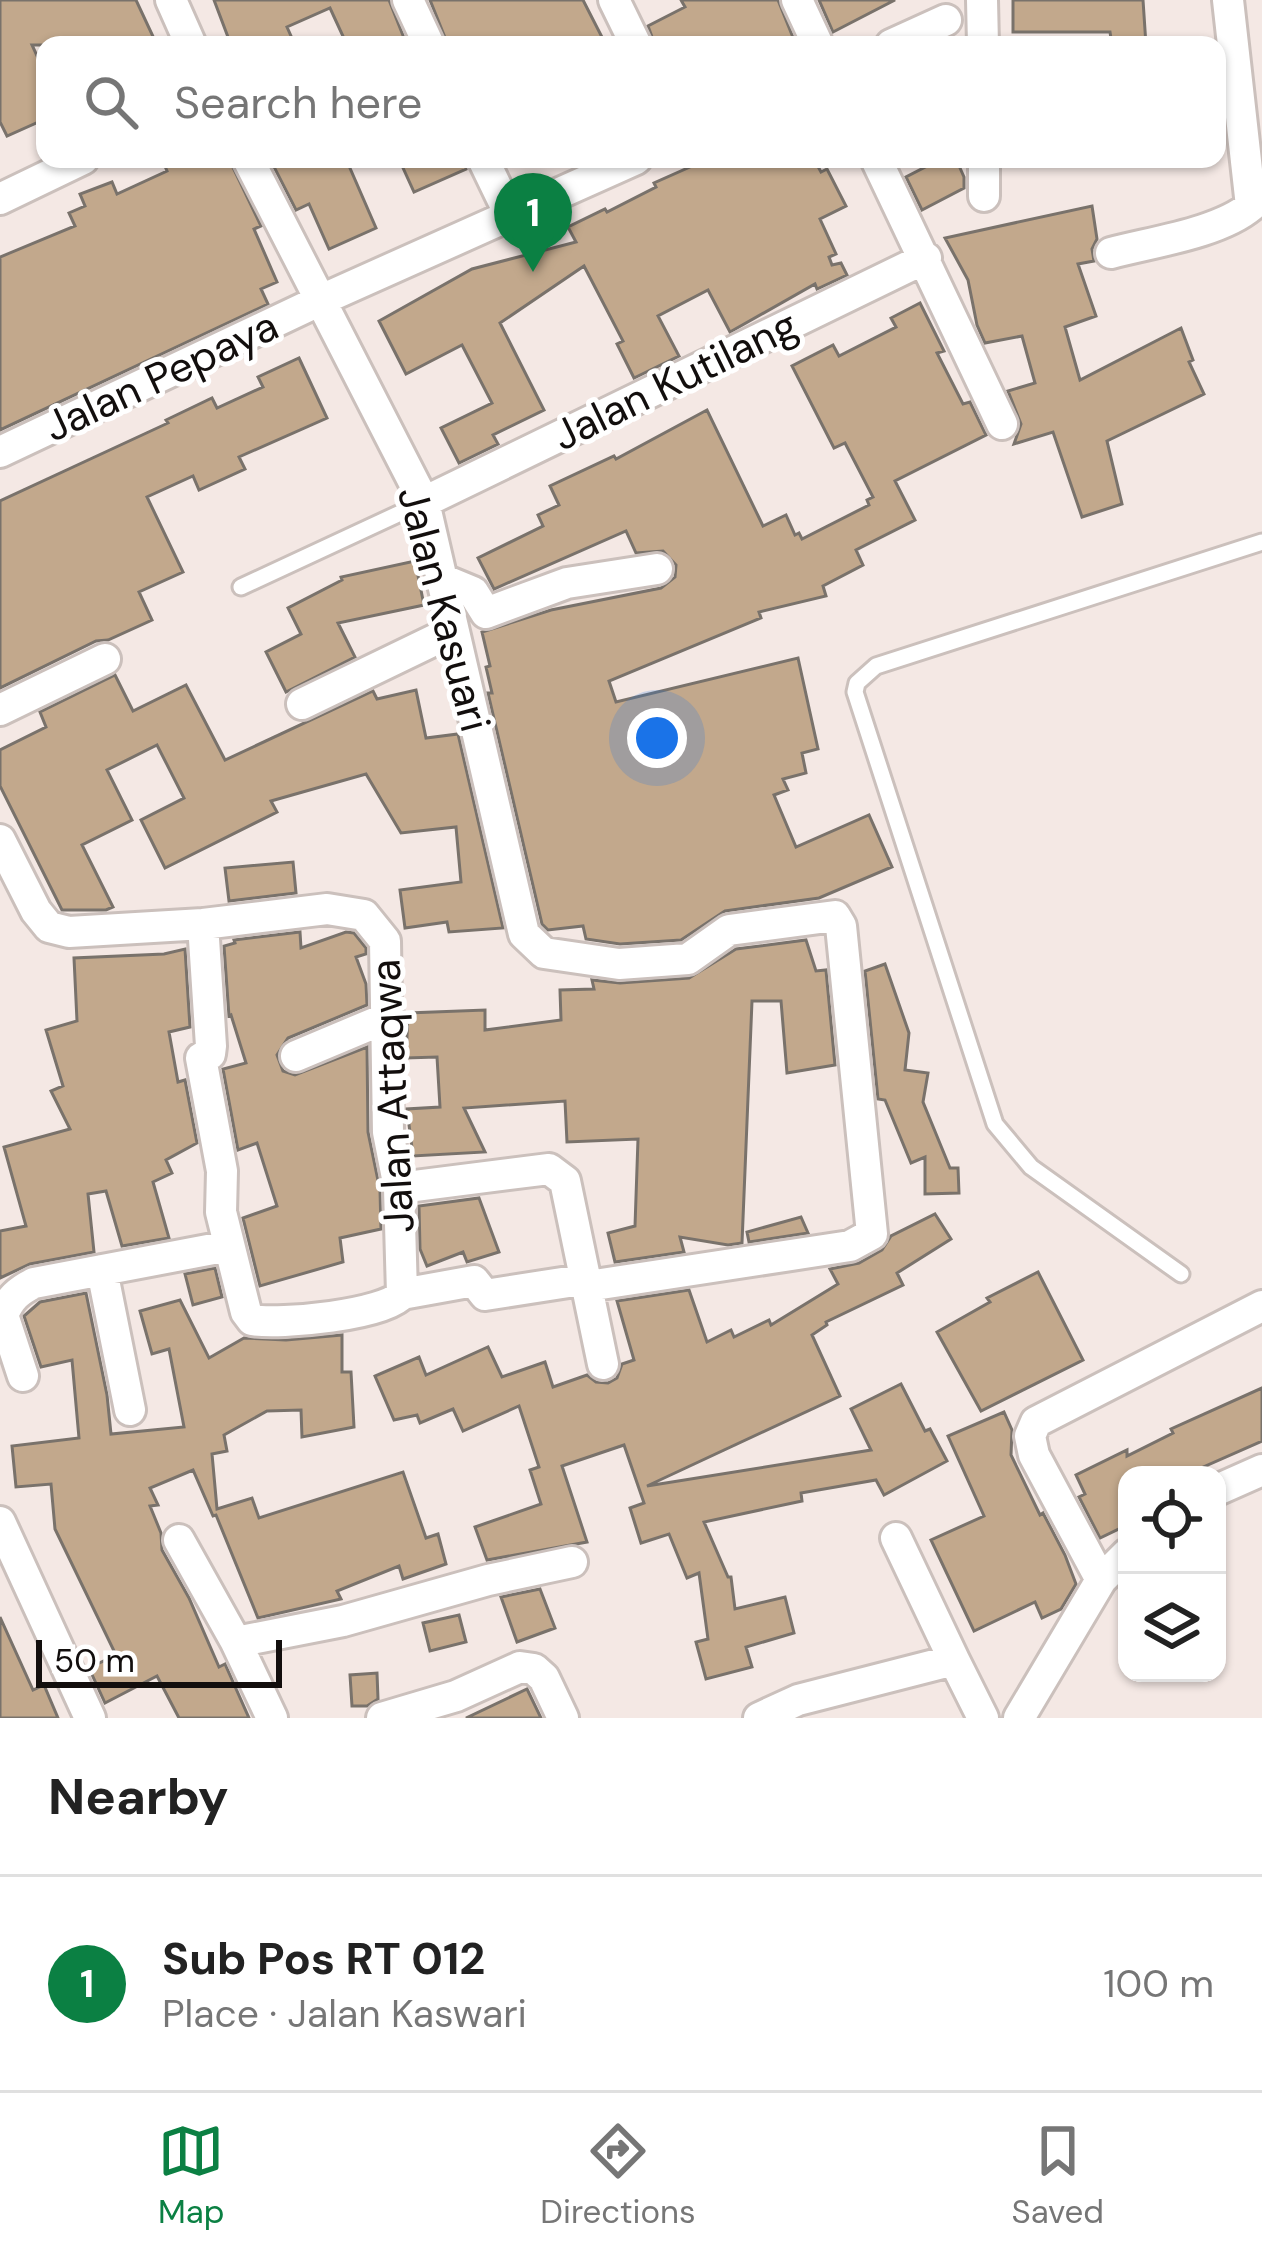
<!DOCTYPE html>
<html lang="en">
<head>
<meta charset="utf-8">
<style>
  :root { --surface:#fff; --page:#f2f2f2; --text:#222; --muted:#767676; --line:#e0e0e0; --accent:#0b8043 }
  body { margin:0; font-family:"DM Sans",sans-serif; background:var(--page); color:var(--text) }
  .controls { position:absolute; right:36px; bottom:36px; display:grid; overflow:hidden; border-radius:24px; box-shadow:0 3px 9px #0004 }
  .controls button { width:108px; height:108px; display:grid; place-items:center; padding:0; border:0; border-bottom:3px solid var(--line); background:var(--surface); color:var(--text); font:60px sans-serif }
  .scale { position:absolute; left:36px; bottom:30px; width:246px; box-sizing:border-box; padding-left:12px; border:6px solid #120e0d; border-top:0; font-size:33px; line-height:42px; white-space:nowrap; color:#120e0d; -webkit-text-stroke:9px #fff; paint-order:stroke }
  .you { position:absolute; left:657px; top:738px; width:42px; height:42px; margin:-30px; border:9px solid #fff; border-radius:50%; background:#1a73e8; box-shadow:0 0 0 18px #1a73e833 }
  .badge { display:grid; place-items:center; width:78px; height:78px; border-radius:50%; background:var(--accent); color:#fff; font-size:39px; font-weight:700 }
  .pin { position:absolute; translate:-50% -99px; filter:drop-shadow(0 3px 6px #0008) }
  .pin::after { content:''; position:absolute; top:63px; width:42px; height:36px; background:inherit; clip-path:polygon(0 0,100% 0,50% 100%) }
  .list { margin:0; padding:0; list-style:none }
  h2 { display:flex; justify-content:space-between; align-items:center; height:156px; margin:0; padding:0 48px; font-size:51px }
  h2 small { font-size:39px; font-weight:400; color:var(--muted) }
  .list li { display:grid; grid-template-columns:78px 1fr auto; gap:36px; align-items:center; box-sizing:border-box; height:216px; padding:0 48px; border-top:3px solid var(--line) }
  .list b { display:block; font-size:45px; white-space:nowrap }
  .list p { margin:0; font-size:39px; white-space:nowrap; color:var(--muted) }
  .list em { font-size:39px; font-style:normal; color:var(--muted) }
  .icon { flex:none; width:66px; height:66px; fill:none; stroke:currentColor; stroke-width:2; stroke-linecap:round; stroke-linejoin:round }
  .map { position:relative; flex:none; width:1262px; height:1718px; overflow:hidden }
  .search { position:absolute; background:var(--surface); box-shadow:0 3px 9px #0004; left:36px; right:36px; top:36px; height:132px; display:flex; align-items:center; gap:30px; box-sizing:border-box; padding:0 42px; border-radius:24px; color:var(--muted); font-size:45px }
  .sheet { height:372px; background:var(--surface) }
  nav { display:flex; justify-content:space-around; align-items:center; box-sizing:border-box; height:168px; border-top:3px solid var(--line); background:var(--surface); font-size:33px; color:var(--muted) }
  nav a { display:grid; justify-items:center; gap:6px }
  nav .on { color:var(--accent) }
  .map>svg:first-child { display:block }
  .building { fill:#c2a88c; stroke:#79726b; stroke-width:3 }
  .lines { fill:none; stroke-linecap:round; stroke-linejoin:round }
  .lane-casing { stroke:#cbc0bc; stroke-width:21 }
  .street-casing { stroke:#cbc0bc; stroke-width:36 }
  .lane { stroke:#fff; stroke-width:15 }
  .street { stroke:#fff; stroke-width:30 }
  .labels { text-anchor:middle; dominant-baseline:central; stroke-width:10; stroke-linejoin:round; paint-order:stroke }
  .street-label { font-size:42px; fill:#120e0d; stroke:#fff }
</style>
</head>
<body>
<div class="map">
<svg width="1262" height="1718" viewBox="0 0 1262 1718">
  <rect width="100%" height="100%" fill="#f4e8e4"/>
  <path class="building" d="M0 0H136L157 45H32L45 73V119L7 136 0 122Z
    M214 0H389L404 38 390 45H347L330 8 287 27 295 45H231Z
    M430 0H583L606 45H448Z
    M681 0H778L796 45H655L648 26 685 7Z
    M819 0H895L833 32Z
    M1013 0H1143L1146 45H1112L1110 32H1013Z
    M162 159H229L261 226 254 229 277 282 261 289 268 304 0 430V257L75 226 69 213 85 206 80 194 112 182 117 194 167 171Z
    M270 159H346L376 228 329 249 309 204 296 210Z
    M399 159H464L466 169 414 192Z
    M708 159H814L821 172 827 169 846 206 820 219 836 254 829 257 832 265 841 263 847 275 817 289 815 284 730 332 708 290 658 316 679 356 634 378 617 344 623 341 584 266 500 323 544 410 493 435 498 444 459 463 441 428 492 403 462 345 406 374 379 321 472 269 576 242 568 227 605 209 607 212 656 187 654 183Z
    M941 159H956L964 177V188L922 210 906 177Z
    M1092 206 1097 239 1092 249 1094 261 1078 264 1096 316 1065 327 1080 380 1181 328 1193 360 1189 362 1204 394 1107 441 1122 504 1082 517 1053 432 1014 444 1021 424 1008 391 1035 383 1022 336 985 343 977 325 968 280 945 238Z
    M920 303 944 351 937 353 963 404 970 402 986 435 895 481 915 520 856 550 863 565 823 586 826 596 759 612 761 618 609 681 616 702 798 658 818 749 802 753 806 773 783 779 788 790 774 795 796 847 869 815 892 867 819 898 725 911 681 940 620 944 586 939 583 926 548 930 542 924 488 693H492L486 667 490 666 482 632 551 610 661 588 675 577 676 565 663 551 636 553 626 531 494 589 478 558 543 526 538 515 559 505 550 486 614 456 616 459 707 410 763 526 786 515 795 535 799 533 802 539 869 505 867 500 873 497 845 443 834 448 792 366 833 345 839 356 896 327 891 318Z
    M299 358 327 418 239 457 245 469 199 490 193 476 147 497 183 572 139 592 152 620 108 640 96 641 0 688V501L168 423 166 420 212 398 217 408 263 387 258 377Z
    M415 561 424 605 338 623 355 657 286 692 266 652 301 634 288 608 342 580 341 577Z
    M115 675 133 711 186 685 225 760 373 691 377 699 416 690 426 738 458 734 503 928 449 932 447 922 405 928 400 890 461 882 456 827 401 833 366 774 271 801 277 812 165 868 141 820 184 798 157 745 107 770 132 820 82 845 113 907 106 910H62L0 786V750L46 727 40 712Z
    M293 862 296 893 229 901 225 868Z
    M300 932 301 948 346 932 354 933 366 948V954L356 957 366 984 367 1005 288 1038 277 1055 283 1071 295 1075 367 1047 368 1132 380 1190 381 1229 340 1238 343 1262 260 1286 243 1218 277 1206 257 1143 238 1150 223 1069 246 1063 231 1015 229 1016 224 946 235 943 234 940Z
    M806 940 816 971 826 970 835 1065 787 1073 781 1001H752L742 1243 728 1245 680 1237 684 1252 615 1262 608 1233 635 1226 638 1139 567 1142 565 1101 464 1108 485 1152 413 1156 407 1109 440 1107 437 1057 406 1058 408 1013 485 1010V1030L561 1020 560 990 594 989 592 980 620 983 689 978 736 949Z
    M185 949 190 1027 169 1032 178 1082 185 1080 197 1143 166 1160 172 1173 153 1182 169 1238 122 1246 106 1191 88 1194 94 1252 30 1264 0 1278V1231L26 1226 4 1147 70 1129 51 1091 63 1086 46 1030 77 1021 74 958 164 954Z
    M885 964 909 1033 905 1070 928 1073 923 1102 950 1168H958L959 1193 925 1194V1157L911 1163 885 1100 878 1099 865 971Z
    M479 1198 499 1252 467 1262 463 1252 427 1266 420 1249 419 1206Z
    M935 1214 951 1239 897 1273 903 1285 826 1322 827 1325 812 1335 840 1396 647 1486 871 1450 851 1409 901 1384 925 1431 930 1429 947 1461 884 1495 876 1480 801 1493 802 1501 704 1522 728 1577H731L735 1609 785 1597 794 1633 746 1647 752 1667 706 1679 696 1642 708 1639 699 1573 687 1578 669 1534 641 1543 630 1508 644 1503 624 1445 562 1466 587 1542 487 1560 475 1527 541 1504 530 1470 539 1467 519 1406 463 1431 453 1409 420 1423 417 1415 394 1420 375 1376 419 1357 426 1375 488 1347 502 1377 545 1362 553 1387 587 1375 596 1382 608 1383 617 1378 622 1364 634 1360 617 1301 689 1290 707 1342 731 1330 734 1337 769 1320 771 1325 838 1284 830 1269 859 1263 882 1250 891 1236Z
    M801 1217 808 1233 749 1242 747 1232Z
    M215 1268 222 1297 193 1305 185 1274Z
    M1038 1272 1083 1360 981 1411 937 1332 990 1302 987 1298Z
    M86 1293 107 1395 111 1434 184 1427 169 1349 152 1354 140 1311 180 1300 209 1358 244 1338 286 1340 342 1335V1372H351L354 1427 302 1437 301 1410 267 1411 224 1435 227 1451 212 1454 217 1509 252 1498 259 1518 403 1472 426 1538 438 1534 446 1564 403 1579 399 1566 337 1591 341 1599 258 1618 216 1515 213 1516 193 1470 150 1488 158 1505 150 1506 161 1533 162 1550 189 1598 219 1667 225 1664 249 1718H179L157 1676 105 1703 89 1668 116 1655 55 1529 51 1484 16 1487 12 1446 79 1438 72 1360 41 1367 24 1316 40 1302Z
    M1262 1388V1441L1185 1475H1127V1525L1100 1538 1079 1497 1085 1494 1076 1475 1127 1450V1456L1173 1433 1171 1429Z
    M1004 1412 1012 1430 1011 1455 1040 1515 1043 1513 1065 1555 1076 1584 1061 1609 1042 1618 1035 1602 974 1631 931 1540 984 1516 948 1436Z
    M540 1589 555 1628 517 1642 501 1597Z
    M459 1615 466 1642 430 1651 423 1623Z
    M0 1617 33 1690 44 1685 58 1718H0Z
    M377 1673 378 1699 367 1706H352L350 1675Z
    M527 1689 541 1718H466Z"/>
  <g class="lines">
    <g class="lane-casing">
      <path id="lane" d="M241 587 424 502
        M1181 1274 1031 1167 995 1124 855 692 857 683 876 666 1262 542"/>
    </g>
    <g class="street-casing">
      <path id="street" d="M171 0 191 45
        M408 0 429 45
        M614 0 636 45
        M797 0 818 45
        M982 0 983 45
        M891 45 946 20
        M483 159 510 215
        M876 159 1002 424
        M984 159V196
        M0 199 83 159
        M1111 253C1152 242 1219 233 1251 206L1228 0
        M0 452 321 300 636 159
        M424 502 926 258
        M444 580 473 592 486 613 567 583 657 569
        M302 704 453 631
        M0 710 105 659
        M0 840 36 911 49 927 69 932 203 924 327 909 364 915 385 941 388 1132 399 1188 402 1294
        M203 924 211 1046 210 1054 201 1058 222 1171 221 1212 246 1312 252 1320C279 1325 386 1315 402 1294L474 1281 485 1295 575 1281 588 1286 850 1246 872 1234 841 926 835 916 729 930 688 959 619 964 544 953 524 934 424 502 248 159
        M296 1056 389 1017
        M399 1188 549 1169 565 1181 603 1364
        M102 1270 130 1410
        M23 1376 3 1315C10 1298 18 1291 34 1283L229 1246
        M1217 1490 1262 1470
        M0 1522 90 1718
        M896 1538 954 1660
        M179 1540 236 1642 272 1718
        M1101 1580 1034 1455 1030 1436 1036 1422 1262 1306
        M236 1642 343 1621 488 1580 572 1562
        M382 1718 456 1696 520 1667 534 1669 544 1678 563 1718
        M759 1718 798 1700 954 1660 983 1718
        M1019 1718 1101 1580 1127 1554"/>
    </g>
    <use href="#lane" class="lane"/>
    <use href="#street" class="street"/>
  </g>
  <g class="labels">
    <g class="street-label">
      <text transform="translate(161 376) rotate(-25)">Jalan Pepaya</text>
      <text transform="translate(675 380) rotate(-26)">Jalan Kutilang</text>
      <text transform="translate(444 609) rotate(75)">Jalan Kasuari</text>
      <text transform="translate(392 1096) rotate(-93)">Jalan Attaqwa</text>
    </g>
  </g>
</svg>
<div class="controls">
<button><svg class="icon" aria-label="locate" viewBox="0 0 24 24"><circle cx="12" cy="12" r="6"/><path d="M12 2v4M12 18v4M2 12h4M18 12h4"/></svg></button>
<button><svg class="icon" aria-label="layers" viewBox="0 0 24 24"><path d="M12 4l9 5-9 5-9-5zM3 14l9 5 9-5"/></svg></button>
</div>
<div class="scale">50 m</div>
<div class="you"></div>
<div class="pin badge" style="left:533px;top:272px">1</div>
<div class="search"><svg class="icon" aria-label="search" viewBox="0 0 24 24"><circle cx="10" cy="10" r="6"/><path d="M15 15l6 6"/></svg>Search here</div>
</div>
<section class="sheet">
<h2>Nearby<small></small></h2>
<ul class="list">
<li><span class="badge">1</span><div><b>Sub Pos RT 012</b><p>Place · Jalan Kaswari</p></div><em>100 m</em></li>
</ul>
</section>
<nav>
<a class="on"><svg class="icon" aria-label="map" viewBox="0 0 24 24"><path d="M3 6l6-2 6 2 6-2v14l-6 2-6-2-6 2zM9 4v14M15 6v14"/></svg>Map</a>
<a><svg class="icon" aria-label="directions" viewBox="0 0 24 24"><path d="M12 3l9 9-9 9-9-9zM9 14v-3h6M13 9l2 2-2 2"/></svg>Directions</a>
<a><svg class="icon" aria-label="saved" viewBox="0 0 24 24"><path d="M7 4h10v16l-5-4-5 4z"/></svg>Saved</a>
</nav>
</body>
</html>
